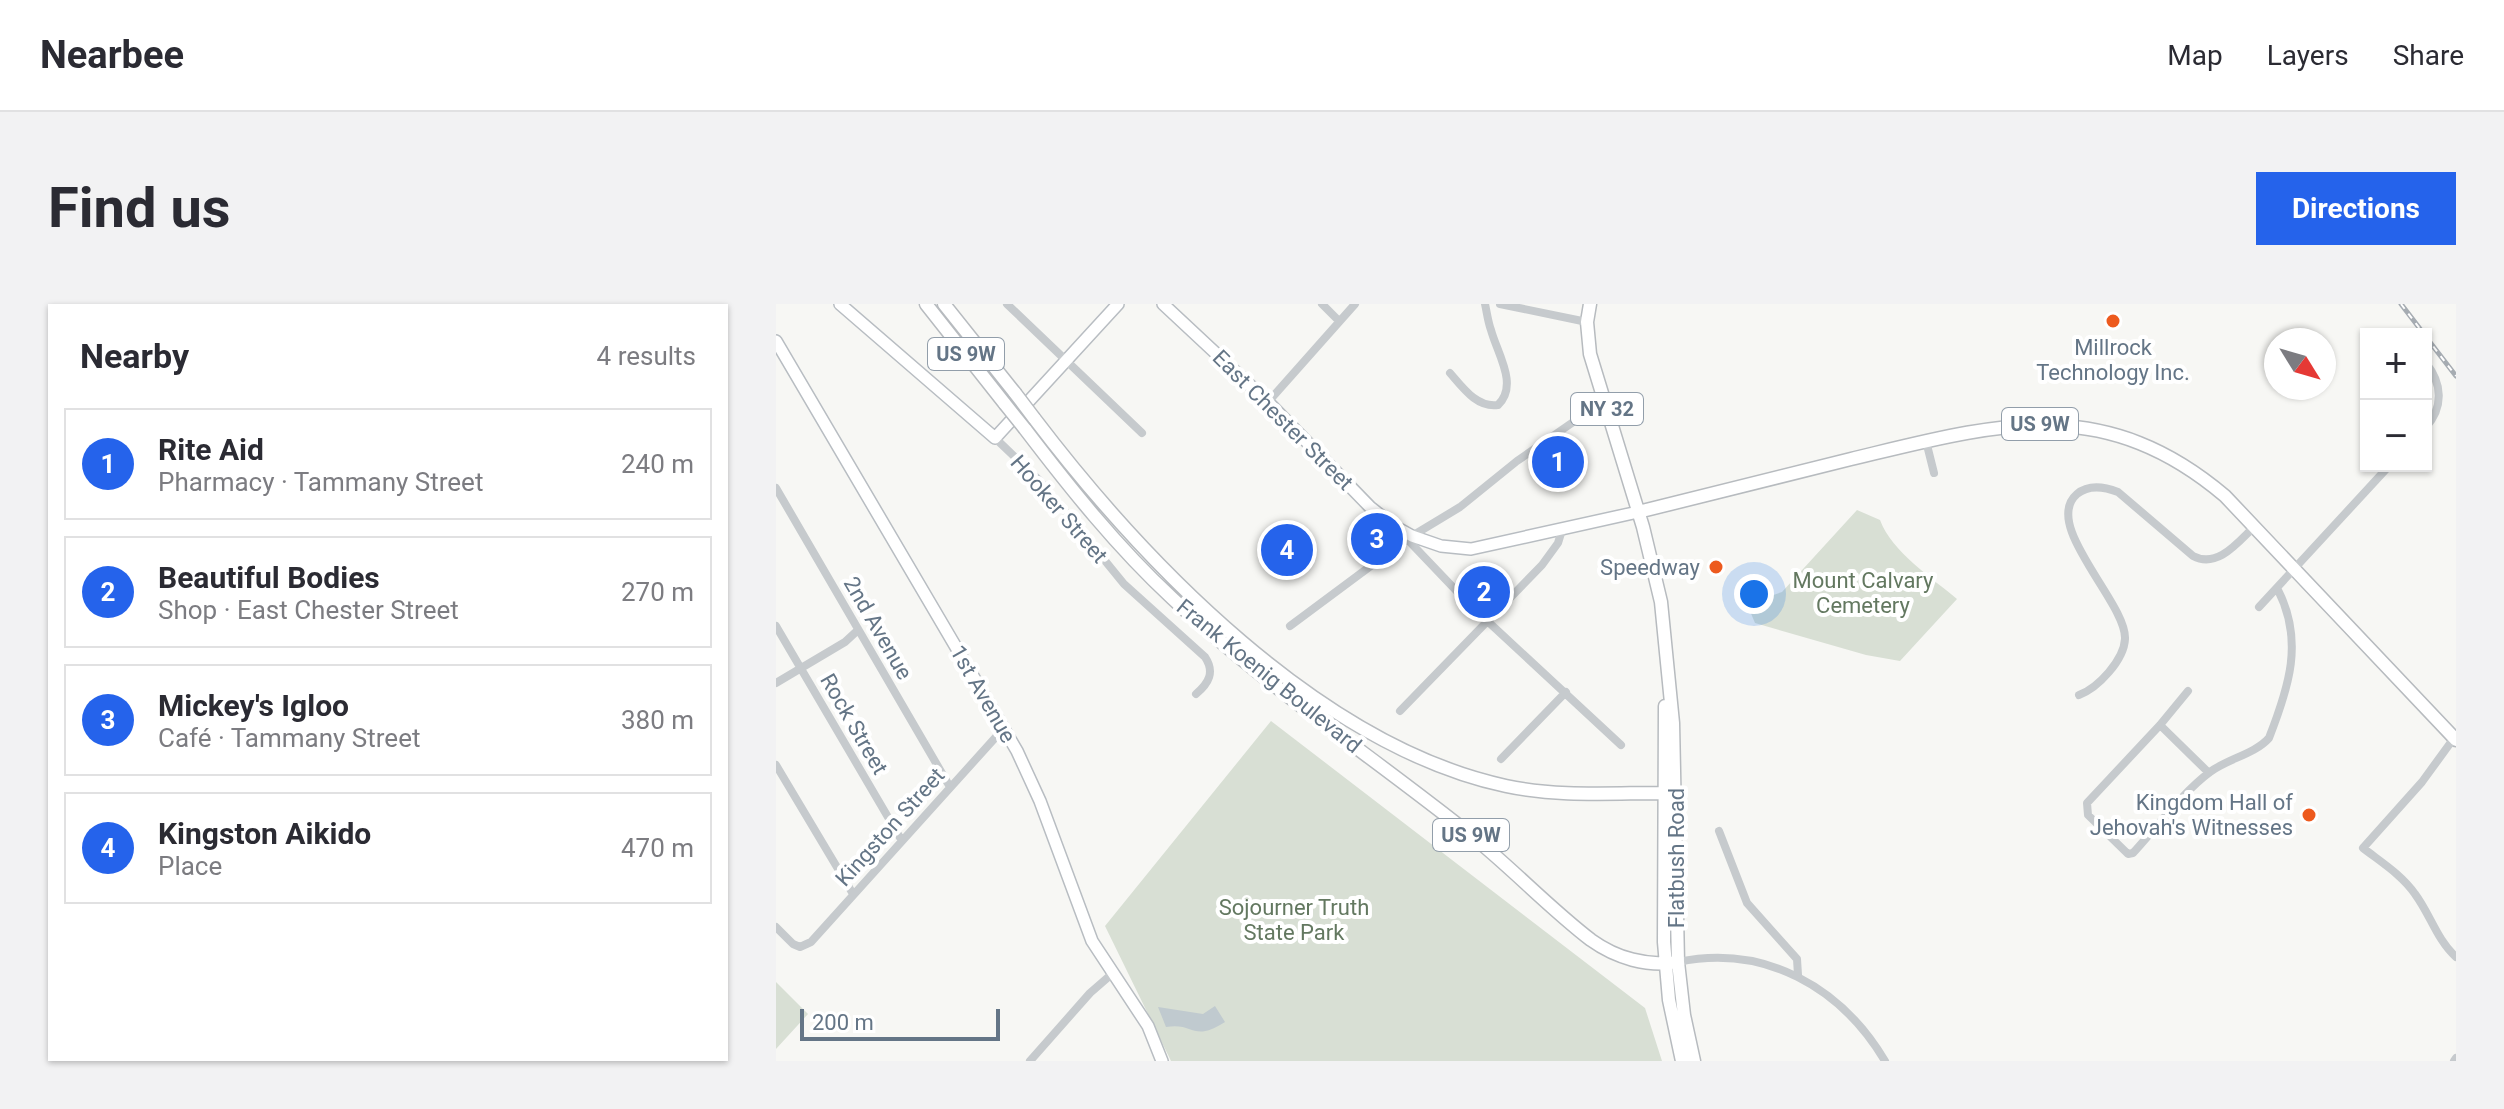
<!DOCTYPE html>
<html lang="en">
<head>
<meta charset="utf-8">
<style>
  :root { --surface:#fff; --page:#f2f2f3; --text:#2b2b33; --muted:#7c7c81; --line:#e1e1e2; --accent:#2563eb }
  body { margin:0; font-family:Roboto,sans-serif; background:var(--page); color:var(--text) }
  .controls { position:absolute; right:24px; top:24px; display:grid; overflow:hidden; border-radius:0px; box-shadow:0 2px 6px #0004 }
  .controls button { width:72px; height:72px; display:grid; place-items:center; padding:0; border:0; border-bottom:2px solid var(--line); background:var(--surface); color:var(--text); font:40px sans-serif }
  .compass { position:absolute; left:1488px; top:24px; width:72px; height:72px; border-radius:50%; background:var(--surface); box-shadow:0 2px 6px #0004; rotate:127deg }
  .scale { position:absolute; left:24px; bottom:20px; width:200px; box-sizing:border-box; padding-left:8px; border:4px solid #647586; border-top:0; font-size:22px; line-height:28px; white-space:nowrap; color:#647586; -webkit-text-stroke:6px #fff; paint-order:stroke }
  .you { position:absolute; left:978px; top:290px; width:28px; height:28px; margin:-20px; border:6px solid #fff; border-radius:50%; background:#1a73e8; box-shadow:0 0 0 12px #1a73e833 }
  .badge { display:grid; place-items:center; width:52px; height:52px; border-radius:50%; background:var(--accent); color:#fff; font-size:26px; font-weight:700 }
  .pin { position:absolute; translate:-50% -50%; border:4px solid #fff; box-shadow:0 2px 8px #0006 }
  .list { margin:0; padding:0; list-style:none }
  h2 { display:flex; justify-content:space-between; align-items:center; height:104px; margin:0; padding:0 32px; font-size:34px }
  h2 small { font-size:26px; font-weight:400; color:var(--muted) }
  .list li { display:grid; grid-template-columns:52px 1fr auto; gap:24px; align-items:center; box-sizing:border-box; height:112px; margin:0 16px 16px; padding:0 16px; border:2px solid var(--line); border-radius:0px }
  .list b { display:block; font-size:30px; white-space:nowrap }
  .list p { margin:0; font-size:26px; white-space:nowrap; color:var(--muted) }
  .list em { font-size:26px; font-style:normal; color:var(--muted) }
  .map { position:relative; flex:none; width:1680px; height:757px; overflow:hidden; border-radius:0px }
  header { display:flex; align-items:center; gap:48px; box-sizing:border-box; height:112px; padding:0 40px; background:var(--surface); border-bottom:2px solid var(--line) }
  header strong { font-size:38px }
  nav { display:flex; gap:44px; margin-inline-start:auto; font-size:28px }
  .intro { display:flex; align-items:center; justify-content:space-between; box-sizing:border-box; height:192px; padding:0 48px }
  h1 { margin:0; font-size:56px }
  .button { padding:20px 36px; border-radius:0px; background:var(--accent); color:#fff; font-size:28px; font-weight:700 }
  main { display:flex; gap:48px; padding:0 48px }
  aside { flex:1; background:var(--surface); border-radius:0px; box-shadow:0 2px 6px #0004 }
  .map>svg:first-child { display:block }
  .green { fill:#d8dfd4 }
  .water { fill:#c0cacf }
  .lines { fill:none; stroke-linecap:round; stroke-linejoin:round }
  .secondary-casing { stroke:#b8bdc2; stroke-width:14 }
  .primary-casing { stroke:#b7bbbf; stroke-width:15 }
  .street { stroke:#c6cacd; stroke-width:8 }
  .secondary { stroke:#fff; stroke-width:11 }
  .primary { stroke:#fff; stroke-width:12 }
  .rail-casing { stroke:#a6acb2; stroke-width:5 }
  .rail { stroke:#fff; stroke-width:2; stroke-dasharray:6; stroke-linecap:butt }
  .primary-bridge-casing { stroke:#b7bbbf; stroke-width:15; stroke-linecap:butt }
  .primary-bridge { stroke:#fff; stroke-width:12 }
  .poi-dot { fill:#ed5a1e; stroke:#fff; stroke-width:3 }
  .labels { text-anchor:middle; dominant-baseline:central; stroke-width:8; stroke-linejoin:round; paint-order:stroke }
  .shield { fill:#fff; stroke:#929eaa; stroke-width:2 }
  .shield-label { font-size:20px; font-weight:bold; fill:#647586 }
  .poi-label { font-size:22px; fill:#647586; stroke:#fff; text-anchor:end }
  .street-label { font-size:22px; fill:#647586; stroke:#fff }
  .park-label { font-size:22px; fill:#637860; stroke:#fff }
</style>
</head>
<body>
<header>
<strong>Nearbee</strong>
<nav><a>Map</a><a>Layers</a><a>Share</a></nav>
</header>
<div class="intro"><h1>Find us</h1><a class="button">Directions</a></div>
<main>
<aside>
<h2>Nearby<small>4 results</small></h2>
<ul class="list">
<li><span class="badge">1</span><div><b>Rite Aid</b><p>Pharmacy · Tammany Street</p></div><em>240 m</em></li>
<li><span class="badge">2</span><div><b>Beautiful Bodies</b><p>Shop · East Chester Street</p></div><em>270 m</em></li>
<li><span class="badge">3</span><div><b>Mickey's Igloo</b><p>Café · Tammany Street</p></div><em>380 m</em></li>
<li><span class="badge">4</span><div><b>Kingston Aikido</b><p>Place</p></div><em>470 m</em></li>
</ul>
</aside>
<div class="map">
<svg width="1680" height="757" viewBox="0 0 1680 757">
  <rect width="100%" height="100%" fill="#f7f7f4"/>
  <path class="green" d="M1081 206 1104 216C1116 248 1155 273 1181 295L1124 357 1090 351 979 319 971 300 1006 288Z
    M495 417 869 704 886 757H395L329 622Z
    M0 678 32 710 0 745Z"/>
  <path class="water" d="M439 702 449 718C416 739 419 718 390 723L382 703 427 710Z"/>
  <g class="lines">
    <g class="secondary-casing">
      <path id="secondary" d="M64 0 219 134 342 0
        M387 0 492 98 594 203 618 222 636 232 665 242 695 245 862 208
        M0 37 241 447 264 497 316 637 372 722 386 757"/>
    </g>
    <g class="primary-casing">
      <path id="primary" d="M150 0 229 100
        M168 0 239 89
        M814 0 811 18 814 50 867 223 885 298 897 419 902 658 908 711 918 757
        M258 114C369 260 544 442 730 482 781 493 835 489 888 489
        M249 125C294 184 341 243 396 294 488 381 593 450 691 528 734 562 772 603 815 636 840 654 871 663 902 658
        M862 208C933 191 1004 173 1075 155 1217 121 1325 87 1449 192L1680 436
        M889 402 888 638 893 696 906 757"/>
    </g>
    <path class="street" d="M231 0 366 129
      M546 0 563 17
      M724 0 811 18
      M1650 59C1666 79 1668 103 1650 123
      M674 69C687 84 701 104 722 101 743 81 721 49 715 26 712 18 711 9 709 0
      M492 98 579 0
      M219 134 264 177 348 280 429 353C439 368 433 379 420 390
      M1150 137 1158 169
      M0 184 174 483
      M631 235 693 300 845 441
      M1483 303 1613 162
      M0 322 126 537
      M514 322 631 235 684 203 741 157 803 114 829 100
      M0 379 69 338 82 326
      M1412 387 1384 421 1311 499 1312 511 1352 550 1357 549C1379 525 1408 487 1434 468 1451 455 1479 450 1493 434 1513 383 1528 337 1502 286
      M1303 391C1322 384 1348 356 1349 335 1351 299 1265 221 1301 190 1313 180 1329 183 1342 188L1417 252C1442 265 1462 238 1479 222
      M624 407 766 261 782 239 786 226
      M1384 421 1433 469
      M1678 434 1646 478 1587 544C1605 558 1626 571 1639 590 1654 610 1661 636 1680 653
      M725 455 790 388
      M0 461 77 590
      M943 527 971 599 1021 655 1022 671
      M0 623 17 640 24 643 35 638 228 424
      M902 658C989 640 1065 683 1109 757
      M254 757 314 689 337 669
      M1678 757 1680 754"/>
    <use href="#secondary" class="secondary"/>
    <use href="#primary" class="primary"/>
    <g class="rail-casing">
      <path id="rail" d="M1625 0 1648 30
        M1650 33 1680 72"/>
    </g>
    <use href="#rail" class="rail"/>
    <g class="primary-bridge-casing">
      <path id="primary-bridge" d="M239 89 258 114
        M229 100 249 125"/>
    </g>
    <use href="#primary-bridge" class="primary-bridge"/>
  </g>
  <g class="poi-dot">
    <circle cx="1337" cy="17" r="8"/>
    <circle cx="940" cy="263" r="8"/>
    <circle cx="1533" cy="511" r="8"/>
  </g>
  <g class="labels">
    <g class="shield">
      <rect x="152" y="34" width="76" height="32" rx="6"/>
      <rect x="795" y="89" width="72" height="32" rx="6"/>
      <rect x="1226" y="104" width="76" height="32" rx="6"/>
      <rect x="657" y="515" width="76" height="32" rx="6"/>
    </g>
    <g class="shield-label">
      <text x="190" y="50">US 9W</text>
      <text x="831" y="105">NY 32</text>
      <text x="1264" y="120">US 9W</text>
      <text x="695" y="531">US 9W</text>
    </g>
    <g class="poi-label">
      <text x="1337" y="43" text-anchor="middle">Millrock<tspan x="1337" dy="25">Technology Inc.</tspan></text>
      <text x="924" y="263">Speedway</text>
      <text x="1517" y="498">Kingdom Hall of<tspan x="1517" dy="25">Jehovah's Witnesses</tspan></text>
    </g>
    <g class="street-label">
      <text transform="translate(507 116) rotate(45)">East Chester Street</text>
      <text transform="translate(283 205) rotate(49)">Hooker Street</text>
      <text transform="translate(102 324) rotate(60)">2nd Avenue</text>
      <text transform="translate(493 372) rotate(39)">Frank Koenig Boulevard</text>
      <text transform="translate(207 390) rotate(60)">1st Avenue</text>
      <text transform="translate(78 420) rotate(60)">Rock Street</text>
      <text transform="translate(114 523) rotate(-48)">Kingston Street</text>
      <text transform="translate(900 554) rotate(-90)">Flatbush Road</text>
    </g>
    <g class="park-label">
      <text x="1087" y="276">Mount Calvary<tspan x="1087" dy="25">Cemetery</tspan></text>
      <text x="518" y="603">Sojourner Truth<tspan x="518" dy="25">State Park</tspan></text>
    </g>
  </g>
</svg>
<div class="controls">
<button>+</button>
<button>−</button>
</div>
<svg class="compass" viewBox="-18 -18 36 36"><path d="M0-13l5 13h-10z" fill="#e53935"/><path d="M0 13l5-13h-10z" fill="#7c7c81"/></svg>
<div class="scale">200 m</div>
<div class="you"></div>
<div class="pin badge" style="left:782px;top:158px">1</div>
<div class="pin badge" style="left:708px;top:288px">2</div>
<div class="pin badge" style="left:601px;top:235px">3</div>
<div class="pin badge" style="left:511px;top:246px">4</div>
</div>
</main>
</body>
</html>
